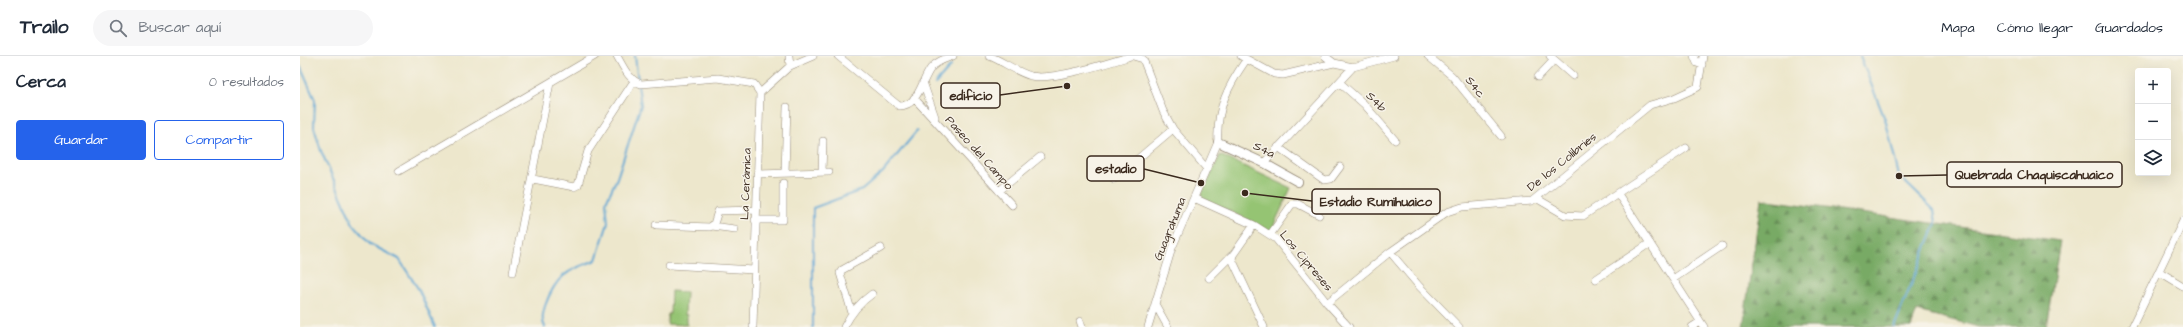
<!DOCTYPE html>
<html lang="es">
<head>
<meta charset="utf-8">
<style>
  :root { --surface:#fff; --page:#f6f6f7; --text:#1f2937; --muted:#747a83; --line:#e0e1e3; --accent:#2563eb }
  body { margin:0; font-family:"Architects Daughter",sans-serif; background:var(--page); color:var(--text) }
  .controls { position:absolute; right:12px; top:12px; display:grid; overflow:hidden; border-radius:4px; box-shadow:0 4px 16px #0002 }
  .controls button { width:36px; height:36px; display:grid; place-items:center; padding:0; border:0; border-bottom:1px solid var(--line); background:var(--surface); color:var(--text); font:20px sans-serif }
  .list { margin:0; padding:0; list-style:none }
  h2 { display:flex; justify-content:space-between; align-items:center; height:52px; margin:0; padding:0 16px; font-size:17px }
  h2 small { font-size:13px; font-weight:400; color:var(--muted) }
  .actions { display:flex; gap:8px; padding:12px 16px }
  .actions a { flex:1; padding:9px 0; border:1px solid var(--accent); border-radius:4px; text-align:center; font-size:14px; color:var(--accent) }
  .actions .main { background:var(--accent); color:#fff }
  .icon { flex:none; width:22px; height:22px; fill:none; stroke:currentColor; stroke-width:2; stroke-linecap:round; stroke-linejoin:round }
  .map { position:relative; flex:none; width:1883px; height:271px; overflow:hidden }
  header { display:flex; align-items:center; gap:24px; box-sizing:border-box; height:56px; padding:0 20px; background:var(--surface); border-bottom:1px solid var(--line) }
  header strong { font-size:19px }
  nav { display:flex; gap:22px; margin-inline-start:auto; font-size:14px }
  .search { width:280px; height:36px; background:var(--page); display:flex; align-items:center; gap:10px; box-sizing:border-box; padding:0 14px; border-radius:22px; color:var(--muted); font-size:15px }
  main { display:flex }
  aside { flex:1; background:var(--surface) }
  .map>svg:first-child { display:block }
  .green { fill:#95c473; stroke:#687748 }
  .forest { fill:url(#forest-firs); stroke:#5a6a42 }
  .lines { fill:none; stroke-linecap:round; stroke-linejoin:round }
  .stream { stroke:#5ca5d3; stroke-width:2 }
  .minor-casing { stroke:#948875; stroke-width:8 }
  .tertiary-casing { stroke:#948875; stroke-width:10 }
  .minor { stroke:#fff; stroke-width:7 }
  .tertiary { stroke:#fff; stroke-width:8 }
  .labels { text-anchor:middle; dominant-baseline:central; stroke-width:3; stroke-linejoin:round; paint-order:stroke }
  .street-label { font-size:12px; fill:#3b2a1e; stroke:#f7f3e8 }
  .leader { fill:none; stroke:#3b2a1e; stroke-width:1.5 }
  .callout-dot { fill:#3b2a1e; stroke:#f7f3e8; stroke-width:1.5 }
  .callout { fill:#f7f3e8; stroke:#3b2a1e; stroke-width:1.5 }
  .callout-label { font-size:13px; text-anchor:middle; font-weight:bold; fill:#3b2a1e }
</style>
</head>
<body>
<header>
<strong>Trailo</strong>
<div class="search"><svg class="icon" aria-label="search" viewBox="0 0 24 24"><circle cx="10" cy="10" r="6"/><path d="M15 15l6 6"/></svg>Buscar aquí</div>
<nav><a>Mapa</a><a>Cómo llegar</a><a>Guardados</a></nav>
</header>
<main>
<aside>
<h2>Cerca<small>0 resultados</small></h2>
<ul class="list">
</ul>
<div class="actions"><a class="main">Guardar</a><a>Compartir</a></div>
</aside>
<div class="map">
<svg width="1883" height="271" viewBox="0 0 1883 271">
  <defs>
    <pattern id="forest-firs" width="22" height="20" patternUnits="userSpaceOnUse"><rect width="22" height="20" fill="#78aa65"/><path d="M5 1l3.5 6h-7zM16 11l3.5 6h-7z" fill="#648b53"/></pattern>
  </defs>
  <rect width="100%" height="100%" fill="#f7f3e8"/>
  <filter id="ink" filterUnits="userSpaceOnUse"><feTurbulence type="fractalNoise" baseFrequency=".025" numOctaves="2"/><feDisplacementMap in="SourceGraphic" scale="8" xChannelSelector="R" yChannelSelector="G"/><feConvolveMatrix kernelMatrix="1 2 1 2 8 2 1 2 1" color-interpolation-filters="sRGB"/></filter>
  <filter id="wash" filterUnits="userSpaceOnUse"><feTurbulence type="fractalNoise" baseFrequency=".012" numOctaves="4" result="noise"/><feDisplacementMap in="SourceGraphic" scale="16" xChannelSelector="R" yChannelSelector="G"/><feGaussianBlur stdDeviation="0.9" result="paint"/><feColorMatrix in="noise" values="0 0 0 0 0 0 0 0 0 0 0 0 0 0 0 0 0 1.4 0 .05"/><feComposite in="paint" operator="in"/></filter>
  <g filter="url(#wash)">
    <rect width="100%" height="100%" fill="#ede7cc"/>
    <path class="green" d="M920 99 991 132 971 175 900 141Z
      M371 235 386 236 385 259H387V269L367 268 368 258H370Z"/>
    <path class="forest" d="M1461 143 1760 185 1746 271H1679L1617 255 1611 271H1443Z"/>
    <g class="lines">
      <path class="stream" d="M335 0 338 25
        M1560 0 1586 66 1599 120 1634 154 1636 167 1594 271
        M0 10 15 44 14 71 21 95 53 168 70 188 99 203 119 234 135 271
        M635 28 651 10
        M245 271C241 264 243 257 245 250 256 219 267 215 296 204L308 167 306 146 317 122 341 49 338 29
        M513 271V152L562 134 583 116 617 75"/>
    </g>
  </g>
  <g filter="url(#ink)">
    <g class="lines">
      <g class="minor-casing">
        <path id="minor" d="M317 0C324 12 328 23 341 28L418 22 454 28 460 37
          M489 0 490 10
          M538 0 599 50C619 50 621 25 631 12 637 5 645 3 653 0
          M689 0C703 5 716 16 731 20 752 25 808 7 831 0
          M833 0 843 3 863 55 873 73 907 113
          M941 0 974 18 983 19 1034 7 1053 11 1094 0
          M1025 0 1034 7
          M1128 0 1152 20 1201 80
          M1250 0 1273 20
          M1394 0 1397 7 1402 9
          M1238 21 1254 4
          M623 26 635 61
          M1039 26 1064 48 1095 84
          M614 42 712 149
          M978 91 1024 124 1031 123 1040 111
          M964 107 1053 11
          M99 115 295 0
          M522 116 523 85
          M485 117 487 51
          M457 118 529 116
          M233 123 274 131 278 129 288 95 334 25
          M814 123 873 73
          M699 135 740 101
          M1318 138 1404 271
          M894 142 954 169 976 183 1027 247 1049 271
          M1236 142 1265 159 1283 160 1386 92
          M455 164H483V127
          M356 169 410 171 414 168 418 155 455 154
          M954 169 933 199 932 203 964 271
          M412 170 435 173
          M970 179 992 148H998L1019 159
          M1090 196 1119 230 1159 271
          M369 209 454 214
          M213 216 250 27
          M1860 216 1883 230
          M909 222 931 200 932 202
          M1296 223 1350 187
          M1373 223 1422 190
          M1027 247 1090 196 1147 156 1162 151 1232 145 1350 49 1374 42 1398 31 1403 0
          M855 248 868 271
          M552 257 540 217 542 214 581 192
          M780 265 782 271
          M453 271 460 37 490 10 513 0
          M544 271C551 257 559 247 572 238
          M848 271 872 192 918 86C916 53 928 30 946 4
          M1392 271 1400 266
          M1832 271 1883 165"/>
      </g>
      <g class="tertiary-casing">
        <path id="tertiary" d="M918 86 964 107 998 126"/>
      </g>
      <use href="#minor" class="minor"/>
      <use href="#tertiary" class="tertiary"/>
    </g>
  </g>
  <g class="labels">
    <g class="street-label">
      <text transform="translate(1175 31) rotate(52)">S4c</text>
      <text transform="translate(1076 46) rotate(46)">S4b</text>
      <text transform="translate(964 94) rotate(26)">S4a</text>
      <text transform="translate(679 97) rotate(48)">Paseo del Campo</text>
      <text transform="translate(1262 106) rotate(-39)">De los Colibries</text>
      <text transform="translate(446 128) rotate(-88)">La Cerámica</text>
      <text transform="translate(870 173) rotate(-68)">Guagrahuma</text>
      <text transform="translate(1006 205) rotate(50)">Los Cipreses</text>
    </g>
  </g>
  <path class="leader" d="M767 30L700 39M901 127L844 113M1599 120L1647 119M945 137L1012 145"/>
  <g class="callout-dot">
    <circle cx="767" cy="30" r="4"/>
    <circle cx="901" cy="127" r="4"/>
    <circle cx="1599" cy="120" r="4"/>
    <circle cx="945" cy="137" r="4"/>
  </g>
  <g class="callout">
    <rect x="641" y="27" width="59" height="25" rx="4"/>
    <rect x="787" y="100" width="57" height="25" rx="4"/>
    <rect x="1647" y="106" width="175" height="25" rx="4"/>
    <rect x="1012" y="133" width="128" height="25" rx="4"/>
  </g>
  <g class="callout-label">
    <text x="671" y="44">edificio</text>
    <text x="816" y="117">estadio</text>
    <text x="1734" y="123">Quebrada Chaquiscahuaico</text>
    <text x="1076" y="150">Estadio Rumihuaico</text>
  </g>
</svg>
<div class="controls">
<button>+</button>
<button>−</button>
<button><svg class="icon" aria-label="layers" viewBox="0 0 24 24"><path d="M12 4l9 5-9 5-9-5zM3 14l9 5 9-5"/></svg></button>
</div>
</div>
</main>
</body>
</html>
